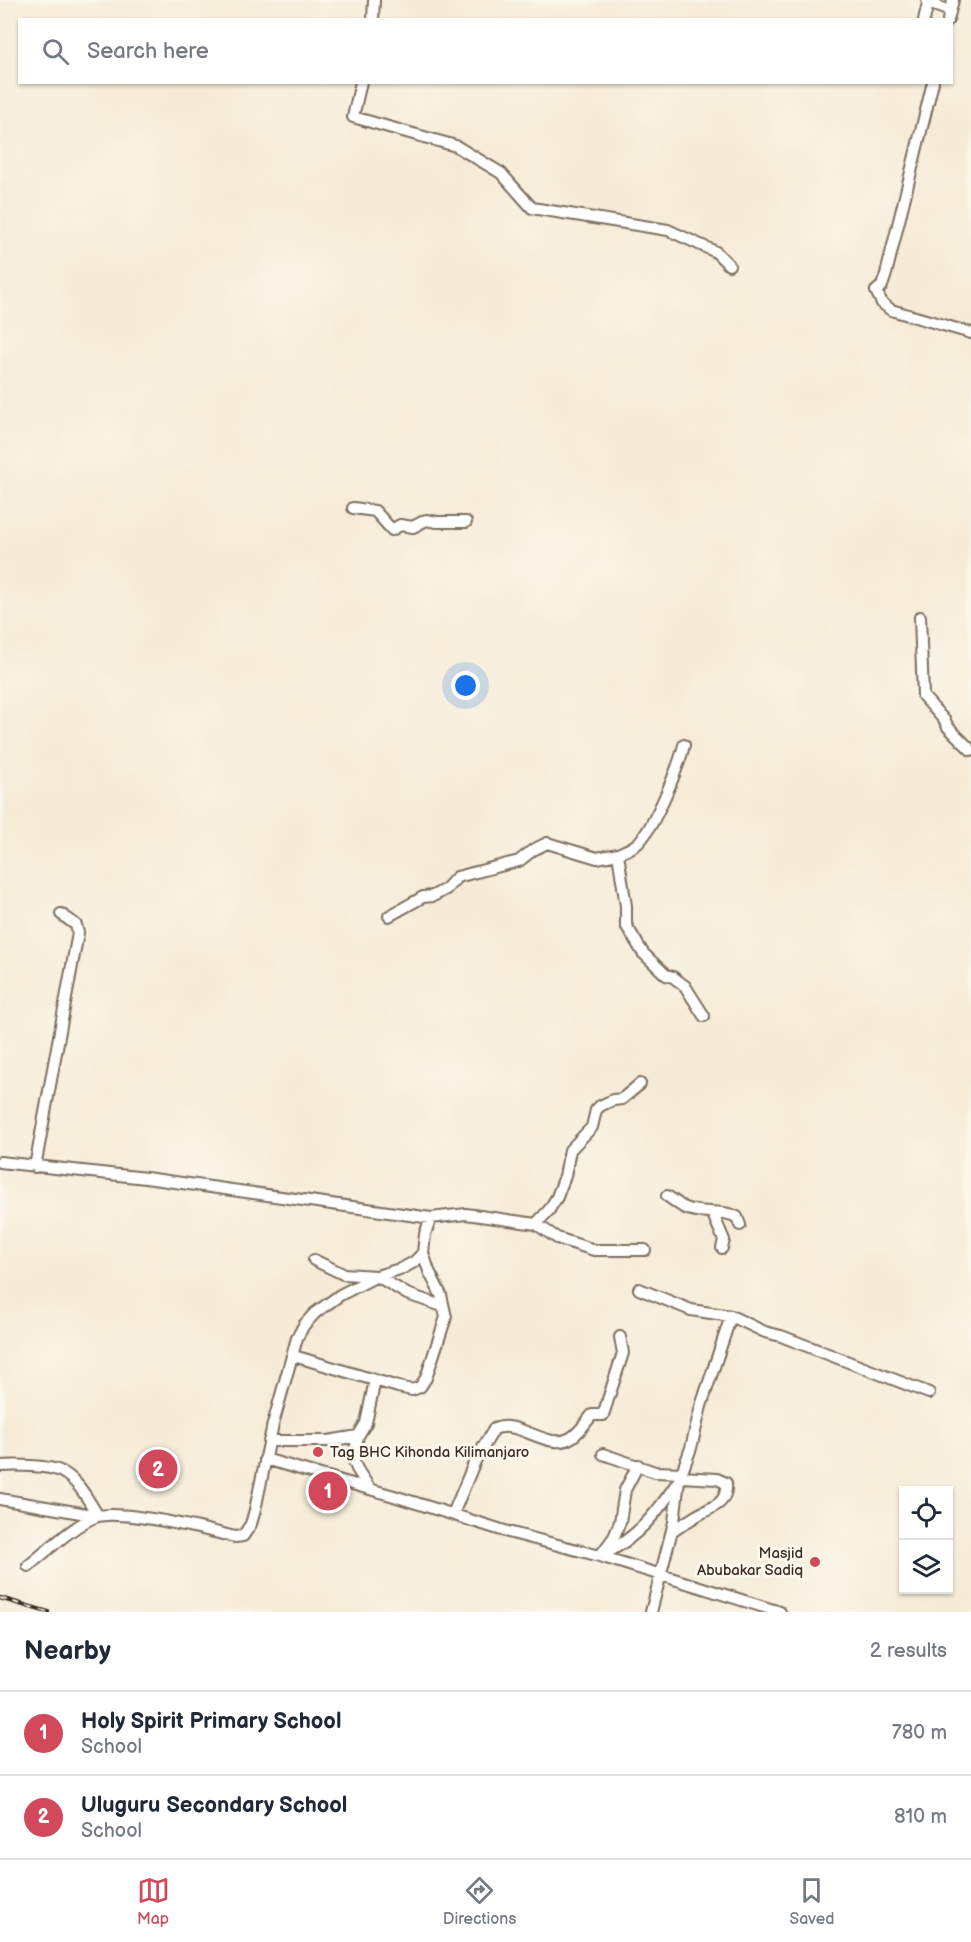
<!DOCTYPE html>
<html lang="en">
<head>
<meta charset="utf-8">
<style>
  :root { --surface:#fff; --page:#f2f2f3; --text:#1f2937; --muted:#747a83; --line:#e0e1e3; --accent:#d1495b }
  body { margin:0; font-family:"Balsamiq Sans",sans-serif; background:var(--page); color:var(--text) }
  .controls { position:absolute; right:18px; bottom:18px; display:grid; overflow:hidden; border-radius:0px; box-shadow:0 2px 4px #0004 }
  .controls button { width:54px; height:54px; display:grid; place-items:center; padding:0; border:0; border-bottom:2px solid var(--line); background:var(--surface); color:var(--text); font:30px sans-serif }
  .you { position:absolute; left:466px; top:686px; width:21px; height:21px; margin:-15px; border:4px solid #fff; border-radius:50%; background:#1a73e8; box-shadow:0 0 0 9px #1a73e833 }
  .badge { display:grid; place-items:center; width:39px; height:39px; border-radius:50%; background:var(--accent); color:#fff; font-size:20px; font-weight:700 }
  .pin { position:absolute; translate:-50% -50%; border:3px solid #fff; box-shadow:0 2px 6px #0006 }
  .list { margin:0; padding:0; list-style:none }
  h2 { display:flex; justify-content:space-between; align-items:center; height:78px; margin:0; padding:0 24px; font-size:26px }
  h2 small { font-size:20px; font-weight:400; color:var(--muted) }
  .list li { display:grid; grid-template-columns:39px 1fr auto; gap:18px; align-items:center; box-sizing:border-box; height:84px; padding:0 24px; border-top:2px solid var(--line) }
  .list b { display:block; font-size:22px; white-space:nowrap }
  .list p { margin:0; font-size:20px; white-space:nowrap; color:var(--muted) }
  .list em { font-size:20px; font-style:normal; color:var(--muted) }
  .icon { flex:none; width:33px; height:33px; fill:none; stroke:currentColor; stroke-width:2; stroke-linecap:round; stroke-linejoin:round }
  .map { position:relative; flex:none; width:971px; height:1612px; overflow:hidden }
  .search { position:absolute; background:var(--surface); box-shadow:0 2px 4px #0004; left:18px; right:18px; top:18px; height:66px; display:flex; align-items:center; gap:15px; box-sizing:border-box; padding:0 21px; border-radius:0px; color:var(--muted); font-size:22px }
  .sheet { height:246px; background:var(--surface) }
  nav { display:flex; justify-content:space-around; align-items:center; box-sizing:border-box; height:84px; border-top:2px solid var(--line); background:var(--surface); font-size:16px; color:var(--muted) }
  nav a { display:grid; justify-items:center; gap:3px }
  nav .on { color:var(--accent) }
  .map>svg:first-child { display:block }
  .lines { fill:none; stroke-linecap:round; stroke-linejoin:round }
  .minor-casing { stroke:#7c6e5e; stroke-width:14 }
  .minor { stroke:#fff; stroke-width:10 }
  .rail-casing { stroke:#3b2a1e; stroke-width:4.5 }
  .rail { stroke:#fbf7ec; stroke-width:2; stroke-dasharray:7; stroke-linecap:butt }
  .poi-dot { fill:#d1495b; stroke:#fbf7ec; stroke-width:2 }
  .labels { text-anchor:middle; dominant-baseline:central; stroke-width:6; stroke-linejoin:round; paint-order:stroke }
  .poi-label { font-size:15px; fill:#3b2a1e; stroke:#fbf7ec; text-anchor:start }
</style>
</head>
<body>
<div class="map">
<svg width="971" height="1612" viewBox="0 0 971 1612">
  <rect width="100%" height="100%" fill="#fbf7ec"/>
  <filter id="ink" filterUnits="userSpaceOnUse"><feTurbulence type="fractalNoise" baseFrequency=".0167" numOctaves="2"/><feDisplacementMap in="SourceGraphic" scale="12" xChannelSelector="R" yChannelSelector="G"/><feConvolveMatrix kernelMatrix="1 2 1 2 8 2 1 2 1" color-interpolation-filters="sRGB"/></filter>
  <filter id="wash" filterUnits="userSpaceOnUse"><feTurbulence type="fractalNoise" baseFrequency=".008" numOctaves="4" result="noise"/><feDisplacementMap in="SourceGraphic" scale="24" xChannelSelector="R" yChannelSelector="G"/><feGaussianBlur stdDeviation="1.35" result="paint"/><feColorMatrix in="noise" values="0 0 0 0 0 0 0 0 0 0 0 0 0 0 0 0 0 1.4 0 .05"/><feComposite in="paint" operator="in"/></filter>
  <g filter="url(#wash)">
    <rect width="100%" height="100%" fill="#f6ebd6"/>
  </g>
  <g filter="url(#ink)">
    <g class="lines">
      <g class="minor-casing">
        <path id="minor" d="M928 3 950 11
          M373 20 374 0
          M924 20 928 3 927 0
          M948 20 953 0
          M361 82 353 117 456 146 501 173 532 208 668 230 716 252 729 265
          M933 82 886 274 882 286 876 291 882 303 891 310 971 333
          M353 508 375 511 392 530 400 525 413 527 426 520 437 522H466
          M920 617 923 696 945 721 948 727 971 750
          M684 745C679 766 654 828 638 843 633 848 624 851 618 854L626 906V925L643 953 666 975 673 977 685 986 704 1016
          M389 916 423 897 433 896 446 889 457 877 519 861 533 850 547 843 597 858 618 854
          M0 1162 146 1178 431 1218 466 1214 536 1224 557 1238 594 1250H645
          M35 1167 78 933 76 925 61 914
          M667 1196C672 1199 678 1204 683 1207 700 1216 720 1208 737 1217L740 1225
          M712 1212 724 1240 722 1248
          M536 1224 549 1210 557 1197 565 1176 570 1150 592 1127 596 1110 600 1106 613 1100 622 1099 640 1084
          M314 1260 343 1274 377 1276 407 1294 442 1306
          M639 1289 691 1310 731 1316 765 1332 781 1336 929 1393
          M294 1356 398 1387 412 1390 420 1387 426 1378 446 1317 441 1295 429 1271 423 1253
          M269 1441H328L358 1436
          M603 1454 655 1472 682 1473
          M265 1459 394 1496 508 1532 600 1556C637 1539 657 1513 679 1480
          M638 1465 625 1490 620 1522 614 1537 600 1556 780 1612
          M0 1466C14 1465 50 1465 62 1472 79 1481 88 1500 98 1516
          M370 1489 357 1469 353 1459 358 1436 366 1423 375 1380
          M0 1499 98 1516
          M453 1514 475 1461 494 1429C519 1418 549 1453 572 1437 580 1432 586 1422 592 1415H603L623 1353 620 1337
          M672 1532C680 1526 688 1521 696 1516 711 1507 728 1505 726 1483L717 1479 681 1477
          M28 1566C47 1551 74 1525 95 1517 119 1508 209 1530 235 1537L243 1536 251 1524 255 1510 273 1424 297 1338 304 1325 315 1313 340 1295 377 1276 403 1268 414 1262 423 1253 425 1234 431 1218
          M651 1612 674 1522 679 1480 691 1448 701 1406 731 1316"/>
      </g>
      <use href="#minor" class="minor"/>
      <g class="rail-casing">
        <path id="rail" d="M0 1598 48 1612"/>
      </g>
      <use href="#rail" class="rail"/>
    </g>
  </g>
  <g class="poi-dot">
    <circle cx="318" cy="1452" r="6"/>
    <circle cx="815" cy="1562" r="6"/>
  </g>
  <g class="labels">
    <g class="poi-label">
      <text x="330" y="1452">Tag BHC Kihonda Kilimanjaro</text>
      <text x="803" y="1553" text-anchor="end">Masjid<tspan x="803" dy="17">Abubakar Sadiq</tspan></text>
    </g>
  </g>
</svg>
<div class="controls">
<button><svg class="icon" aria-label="locate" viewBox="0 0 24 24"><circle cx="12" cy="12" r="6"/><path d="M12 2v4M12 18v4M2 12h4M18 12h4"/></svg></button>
<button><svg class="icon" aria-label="layers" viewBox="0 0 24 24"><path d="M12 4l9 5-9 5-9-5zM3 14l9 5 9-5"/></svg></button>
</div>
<div class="you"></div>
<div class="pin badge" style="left:328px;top:1491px">1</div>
<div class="pin badge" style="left:158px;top:1469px">2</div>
<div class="search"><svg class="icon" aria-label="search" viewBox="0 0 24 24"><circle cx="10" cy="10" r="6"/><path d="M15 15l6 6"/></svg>Search here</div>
</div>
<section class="sheet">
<h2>Nearby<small>2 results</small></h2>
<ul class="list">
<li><span class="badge">1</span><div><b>Holy Spirit Primary School</b><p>School</p></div><em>780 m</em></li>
<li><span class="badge">2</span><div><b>Uluguru Secondary School</b><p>School</p></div><em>810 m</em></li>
</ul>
</section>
<nav>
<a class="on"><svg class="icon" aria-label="map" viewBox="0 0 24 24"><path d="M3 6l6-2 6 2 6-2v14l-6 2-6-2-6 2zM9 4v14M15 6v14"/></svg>Map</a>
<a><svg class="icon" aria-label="directions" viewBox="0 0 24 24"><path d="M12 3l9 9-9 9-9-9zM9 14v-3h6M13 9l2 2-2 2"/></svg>Directions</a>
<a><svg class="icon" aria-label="saved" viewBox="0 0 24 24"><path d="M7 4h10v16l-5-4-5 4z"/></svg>Saved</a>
</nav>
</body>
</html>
